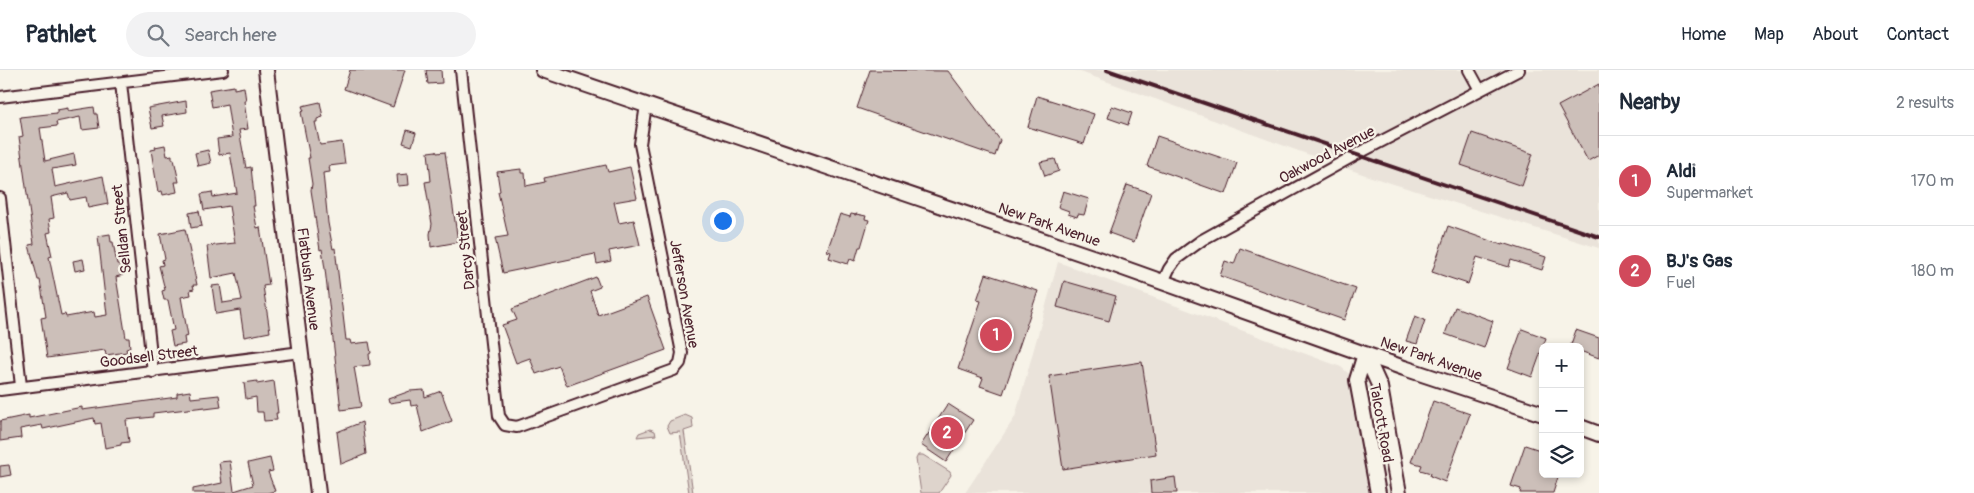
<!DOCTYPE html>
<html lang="en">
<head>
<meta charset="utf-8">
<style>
  :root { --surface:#fff; --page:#f2f2f3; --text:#1f2937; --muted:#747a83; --line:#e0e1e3; --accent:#d1495b }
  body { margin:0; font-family:Pangolin,sans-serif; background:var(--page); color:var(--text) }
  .controls { position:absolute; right:15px; bottom:15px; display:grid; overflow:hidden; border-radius:8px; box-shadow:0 2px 8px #0003 }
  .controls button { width:45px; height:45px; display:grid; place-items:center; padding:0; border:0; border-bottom:1px solid var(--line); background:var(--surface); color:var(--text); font:25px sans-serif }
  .you { position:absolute; left:722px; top:150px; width:18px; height:18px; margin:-12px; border:4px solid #fff; border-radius:50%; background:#1a73e8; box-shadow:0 0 0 8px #1a73e833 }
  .badge { display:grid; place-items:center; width:32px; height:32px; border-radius:50%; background:var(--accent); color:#fff; font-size:16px; font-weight:700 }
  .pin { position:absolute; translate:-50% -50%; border:2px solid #fff; box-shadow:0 1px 5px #0006 }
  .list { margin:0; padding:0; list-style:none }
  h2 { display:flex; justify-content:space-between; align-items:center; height:65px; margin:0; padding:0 20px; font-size:21px }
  h2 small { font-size:16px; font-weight:400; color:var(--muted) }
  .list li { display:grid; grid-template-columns:32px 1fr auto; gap:15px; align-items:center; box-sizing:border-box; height:90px; padding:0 20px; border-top:1px solid var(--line) }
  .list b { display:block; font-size:19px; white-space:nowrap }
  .list p { margin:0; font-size:16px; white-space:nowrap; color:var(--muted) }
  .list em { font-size:16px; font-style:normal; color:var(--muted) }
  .icon { flex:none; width:28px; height:28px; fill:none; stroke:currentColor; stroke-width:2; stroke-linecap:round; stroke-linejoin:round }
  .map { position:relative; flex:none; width:1599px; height:423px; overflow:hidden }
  header { display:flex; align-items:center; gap:30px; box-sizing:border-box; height:70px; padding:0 25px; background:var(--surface); border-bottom:1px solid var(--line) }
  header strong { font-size:24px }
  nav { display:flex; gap:28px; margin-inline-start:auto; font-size:18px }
  .search { width:350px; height:45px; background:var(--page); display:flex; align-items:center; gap:12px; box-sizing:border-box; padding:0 18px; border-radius:28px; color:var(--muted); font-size:19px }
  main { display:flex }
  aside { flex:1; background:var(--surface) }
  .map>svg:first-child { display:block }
  .built { fill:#eae3da }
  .green { fill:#ded4cc; stroke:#947a7c }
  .building { fill:#ccbfb9; stroke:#4a1f2b }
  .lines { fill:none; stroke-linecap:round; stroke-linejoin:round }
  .street-casing { stroke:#4a1f2b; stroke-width:14 }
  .secondary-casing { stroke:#4a1f2b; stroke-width:18 }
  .street { stroke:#f7f3e8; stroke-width:10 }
  .secondary { stroke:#f7f3e8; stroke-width:14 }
  .rail { stroke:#4a1f2b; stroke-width:4 }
  .labels { text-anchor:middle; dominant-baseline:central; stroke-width:4.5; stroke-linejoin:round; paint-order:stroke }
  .street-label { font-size:15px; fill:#4a1f2b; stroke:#f7f3e8 }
</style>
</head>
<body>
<header>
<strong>Pathlet</strong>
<div class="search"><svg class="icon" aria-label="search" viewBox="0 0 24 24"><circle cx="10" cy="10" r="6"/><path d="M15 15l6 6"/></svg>Search here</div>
<nav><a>Home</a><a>Map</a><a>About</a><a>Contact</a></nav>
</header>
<main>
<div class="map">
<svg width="1599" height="423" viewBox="0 0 1599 423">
  <rect width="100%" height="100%" fill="#f7f3e8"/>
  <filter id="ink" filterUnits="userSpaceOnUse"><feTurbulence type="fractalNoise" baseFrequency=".02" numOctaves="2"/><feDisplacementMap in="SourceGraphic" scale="10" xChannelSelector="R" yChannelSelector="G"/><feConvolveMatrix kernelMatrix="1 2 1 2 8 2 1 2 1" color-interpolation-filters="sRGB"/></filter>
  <g filter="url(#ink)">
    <path class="built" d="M1075 0H1599V178L1368 106Z
      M1058 192 1341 297 1348 303 1350 307 1370 423H965L1015 347Z"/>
    <path class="green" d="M685 345 692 348 693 358 684 361 693 423H689L680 362 670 363 667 356 670 351Z
      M650 359 655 361 656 365 637 367 639 363Z
      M918 385H923L950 402 951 405 939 423H921L916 389Z"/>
    <path class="building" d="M350 0H405L393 37 344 19Z
      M426 0H441L442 13 428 14Z
      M870 0 948 1 1000 70 995 86 857 38Z
      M1599 14V85L1588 91 1558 36Z
      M234 16V19L244 17 246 31H244L248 59 239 60 246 98 251 97 255 136H253L257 158 260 157 269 215 263 216 270 262 244 267 240 240 216 244 212 216 220 215 223 233 242 230 236 203 211 208 207 176 235 173 229 136 204 140 201 124 212 122 213 127 237 123 230 83 219 85 217 69 232 67 227 34 212 37 209 20Z
      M1037 26 1094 44 1084 74 1028 57Z
      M186 31 187 42 162 46 164 56 152 58 148 38Z
      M320 32 323 47 317 49V52H315L320 75 342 72 345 94 329 96 330 102 323 103 328 153 333 179 335 178 346 270H350L351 274 369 272 371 283 369 284 370 295 354 297 361 337 341 340 325 199 322 179 320 180 311 120 312 114 308 88H310L301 42 304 41 302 36Z
      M1112 36 1132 43 1128 55 1108 48Z
      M94 37 95 44H97L99 58 82 60 80 47 56 52 57 56 40 58 45 91 74 84 76 95 52 99 55 117 103 106 108 134 88 138 86 127 70 130 68 123 51 127 54 148 49 149 51 162 47 163 52 186 49 187 61 245 65 244 66 247 94 242 95 247 107 245 98 166 110 164 111 172H113L117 194H120L123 205 116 207 126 268H129L130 278 126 279 127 282 106 285 105 280 47 288 41 248 46 247 40 210H38L29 175 34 174 19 67 23 66 20 47 57 43V40L68 38V41Z
      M407 60 416 63 412 76 403 73Z
      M1472 63 1533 84 1522 116 1461 95Z
      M1157 66 1237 93 1226 124 1147 96Z
      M165 75 167 86 172 85V89H174L179 112H175L177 122 163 125 162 121 158 122 151 80 156 79 155 77Z
      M208 80 211 93 198 96 195 83Z
      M436 81 437 83 445 82 458 172 431 177 430 164 432 154 425 112 431 111 428 82Z
      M1055 89 1059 101 1045 106 1040 92Z
      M606 95 608 102 630 97 637 128 614 132 619 153 634 150 640 175 609 181 611 191 597 194 595 184 503 203 495 168 508 166 498 122 500 121 497 102 521 99V103H525L526 116 545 112 544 108Z
      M408 104 409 115 398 116 397 105Z
      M1127 115 1151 123 1134 172 1109 163Z
      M1063 121 1089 129 1084 145 1078 144 1077 147 1068 144 1069 141 1058 137Z
      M199 141 202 156 191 158 189 143Z
      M840 144 850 147 851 144 856 145V144L866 146 865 149 869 150 861 177H859L855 191 850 189 848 194 829 188 831 182 827 181Z
      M1448 156 1502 175 1503 173 1546 187 1542 200 1511 190 1509 197 1477 187 1468 214 1432 202Z
      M185 159 197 215H193L194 219 190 220 191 225 181 227 188 266 184 267 185 274 173 276 170 261 174 260 168 230H164L162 221 165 220 159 196 163 195 162 190 165 189 160 164Z
      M1240 178 1356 219 1344 250 1220 206 1225 191 1234 194Z
      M83 189 85 199 75 201 73 191Z
      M986 204 1038 221 1003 324 980 316 983 308 958 299 981 231 977 230Z
      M596 207 600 217 590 221 598 245 647 227 666 280 567 316 559 296 536 304 530 288 516 293 502 255 517 250 512 239Z
      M1064 211 1116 226 1109 251 1057 237Z
      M1455 237 1493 251 1484 278 1445 264Z
      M1415 246 1425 250 1417 274 1406 271Z
      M1522 259 1546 268 1532 307 1508 298Z
      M1576 260 1599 268V288L1580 281V277H1570Z
      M1142 292 1156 384 1063 399 1049 306Z
      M257 311V314L274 311 278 343H276L277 350 264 351 263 342H257L256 327 246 329 244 313Z
      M424 320 425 327 441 321 452 351 423 362 417 335 411 336 410 330 389 333 388 329 410 321Z
      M190 321 191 328 219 325 221 337 205 339V337L153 343V347L126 350 129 372 121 373V375L105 378 101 353 95 354 94 348 43 359 42 355 20 359 21 368 0 371V351L29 345V348L82 337V340L177 327V323Z
      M1433 331 1470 344 1445 412 1430 406 1431 403 1420 400 1422 395 1411 392Z
      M948 334 973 350 946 392 921 375Z
      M362 352 366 384 341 394 337 362Z
      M1525 375 1543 381V404H1559L1553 423H1520L1521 419 1511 416Z
      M270 388 273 401 268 402 275 421 267 423H193V419L222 413 219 392 230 391 234 421 253 415 248 393Z
      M9 395 11 405 0 407V396Z
      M1175 407 1177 423H1151L1150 411Z"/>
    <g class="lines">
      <g class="street-casing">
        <path id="street" d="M461 0 499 346 505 355 517 357 674 300 680 293 682 283 640 74 646 35
          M1469 0 1480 20
          M121 13 153 302
          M0 27 223 0
          M0 128 21 316
          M1163 212 1169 199 1176 189 1202 170 1357 84 1519 0
          M0 320 301 282"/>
      </g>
      <g class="secondary-casing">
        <path id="secondary" d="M266 0 318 423
          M543 0 1095 188 1404 298 1543 344
          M1365 284 1380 317 1399 423
          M1365 284 1357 310 1378 423
          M1580 357 1599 364"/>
      </g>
      <use href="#street" class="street"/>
      <use href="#secondary" class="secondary"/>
      <path class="rail" d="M1107 0 1599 167"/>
    </g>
  </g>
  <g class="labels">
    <g class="street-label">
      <text transform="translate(1327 85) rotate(-28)">Oakwood Avenue</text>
      <text transform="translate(1049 155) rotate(19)">New Park Avenue</text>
      <text transform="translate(122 159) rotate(-96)">Selldan Street</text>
      <text transform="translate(466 180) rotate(-96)">Darcy Street</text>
      <text transform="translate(308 209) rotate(83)">Flatbush Avenue</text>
      <text transform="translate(684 224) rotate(80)">Jefferson Avenue</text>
      <text transform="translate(149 287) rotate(-7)">Goodsell Street</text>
      <text transform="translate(1431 289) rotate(19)">New Park Avenue</text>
      <text transform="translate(1381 353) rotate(80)">Talcott Road</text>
    </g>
  </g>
</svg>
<div class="controls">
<button>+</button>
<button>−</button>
<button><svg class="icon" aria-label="layers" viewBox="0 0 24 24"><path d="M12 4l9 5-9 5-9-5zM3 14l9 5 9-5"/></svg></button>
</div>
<div class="you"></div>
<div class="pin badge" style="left:996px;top:265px">1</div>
<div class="pin badge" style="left:947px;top:363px">2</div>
</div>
<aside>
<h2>Nearby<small>2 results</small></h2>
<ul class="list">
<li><span class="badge">1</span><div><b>Aldi</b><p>Supermarket</p></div><em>170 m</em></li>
<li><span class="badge">2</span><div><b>BJ's Gas</b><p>Fuel</p></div><em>180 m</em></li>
</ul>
</aside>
</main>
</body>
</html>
